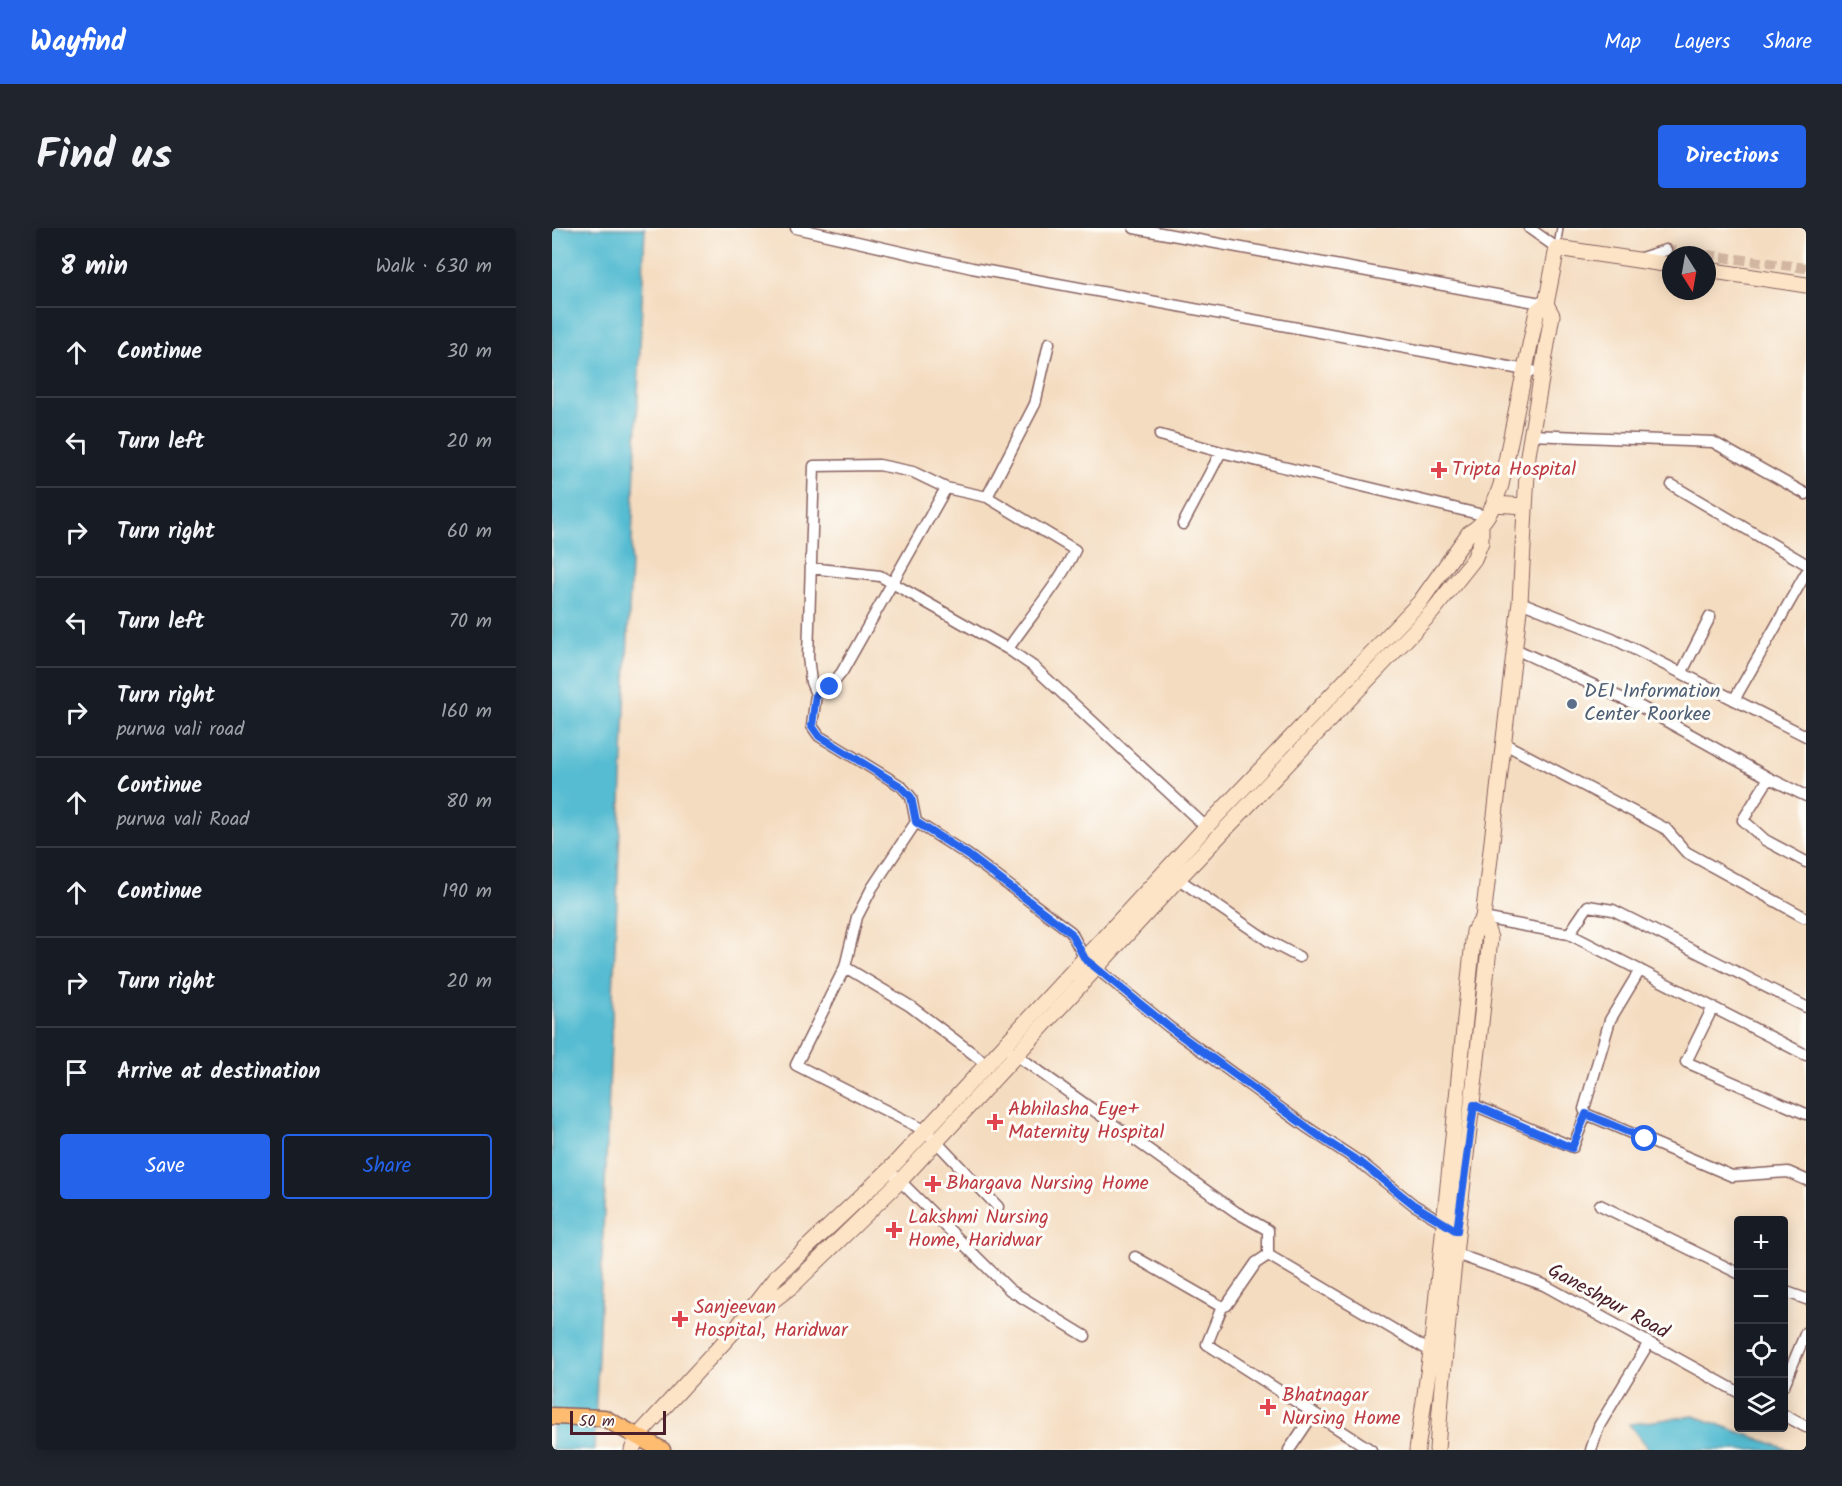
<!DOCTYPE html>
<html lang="en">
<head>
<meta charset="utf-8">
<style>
  :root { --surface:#171b24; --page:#20242c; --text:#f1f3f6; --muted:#9ea1a6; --line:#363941; --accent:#2563eb }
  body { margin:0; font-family:Kalam,sans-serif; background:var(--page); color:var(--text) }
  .controls { position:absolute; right:18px; bottom:18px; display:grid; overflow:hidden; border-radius:6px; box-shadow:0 3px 15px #0003 }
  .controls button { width:54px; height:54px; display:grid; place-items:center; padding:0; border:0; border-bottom:2px solid var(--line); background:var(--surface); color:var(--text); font:30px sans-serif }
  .compass { position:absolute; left:1110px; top:18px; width:54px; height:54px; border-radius:50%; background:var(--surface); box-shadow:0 3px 15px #0003; rotate:169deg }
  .scale { position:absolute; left:18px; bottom:15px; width:96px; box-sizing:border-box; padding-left:6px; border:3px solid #4a1f2b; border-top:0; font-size:16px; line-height:21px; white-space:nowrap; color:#4a1f2b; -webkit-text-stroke:4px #fdfcf7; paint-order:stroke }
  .stop { position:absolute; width:18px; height:18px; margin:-14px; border:4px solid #2563eb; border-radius:50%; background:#fff }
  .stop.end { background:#2563eb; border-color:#fff; box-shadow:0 2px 6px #0008 }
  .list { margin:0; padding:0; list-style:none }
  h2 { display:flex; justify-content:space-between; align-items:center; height:78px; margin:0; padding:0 24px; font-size:26px }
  h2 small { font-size:20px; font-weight:400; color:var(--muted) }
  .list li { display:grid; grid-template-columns:39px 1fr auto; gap:18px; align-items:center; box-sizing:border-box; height:90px; padding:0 24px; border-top:2px solid var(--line) }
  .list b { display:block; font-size:22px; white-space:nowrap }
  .list p { margin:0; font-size:20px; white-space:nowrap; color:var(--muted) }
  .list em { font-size:20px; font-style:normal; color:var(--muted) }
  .actions { display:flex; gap:12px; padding:18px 24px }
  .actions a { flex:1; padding:14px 0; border:2px solid var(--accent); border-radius:6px; text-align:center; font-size:21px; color:var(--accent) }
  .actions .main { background:var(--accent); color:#fff }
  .icon { flex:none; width:33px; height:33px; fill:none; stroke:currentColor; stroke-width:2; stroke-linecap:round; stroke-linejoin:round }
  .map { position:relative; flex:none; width:1254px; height:1222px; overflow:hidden; border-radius:6px }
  header { display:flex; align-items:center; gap:36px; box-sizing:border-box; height:84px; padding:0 30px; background:var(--accent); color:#fff }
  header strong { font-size:28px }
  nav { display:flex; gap:33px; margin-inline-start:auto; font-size:21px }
  .intro { display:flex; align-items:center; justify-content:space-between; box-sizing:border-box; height:144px; padding:0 36px }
  h1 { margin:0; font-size:42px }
  .button { padding:15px 27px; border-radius:6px; background:var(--accent); color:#fff; font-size:21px; font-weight:700 }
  main { display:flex; gap:36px; padding:0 36px }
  aside { flex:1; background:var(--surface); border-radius:6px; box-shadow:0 3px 15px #0003 }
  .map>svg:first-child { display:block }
  .water { fill:#54bcd1; stroke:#4f6e7e; stroke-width:1.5 }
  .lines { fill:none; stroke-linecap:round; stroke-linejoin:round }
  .minor-tunnel { stroke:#d2b6a2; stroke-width:10; stroke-dasharray:10 5; stroke-linecap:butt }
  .service-casing { stroke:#86615f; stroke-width:8 }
  .minor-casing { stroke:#86615f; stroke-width:13 }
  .secondary-casing { stroke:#86615f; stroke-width:17 }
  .primary-casing { stroke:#86615f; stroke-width:19 }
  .service { stroke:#fff; stroke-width:5 }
  .minor { stroke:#fff; stroke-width:10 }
  .secondary { stroke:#fee4c6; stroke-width:15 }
  .primary { stroke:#fdbc70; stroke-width:16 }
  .route { stroke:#2563eb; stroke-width:8 }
  .health-dot { fill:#e0444e; stroke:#fdfcf7; stroke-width:2 }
  .service-dot { fill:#5c6f8a; stroke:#fdfcf7; stroke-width:2 }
  .labels { text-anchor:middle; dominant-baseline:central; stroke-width:6; stroke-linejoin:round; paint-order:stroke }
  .health-label { font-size:20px; fill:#be3a42; stroke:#fdfcf7; text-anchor:start }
  .service-label { font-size:20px; fill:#4e5e75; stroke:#fdfcf7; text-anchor:start }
  .street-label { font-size:20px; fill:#4a1f2b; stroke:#fdfcf7 }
</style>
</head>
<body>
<header>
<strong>Wayfind</strong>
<nav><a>Map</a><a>Layers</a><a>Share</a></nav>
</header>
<div class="intro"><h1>Find us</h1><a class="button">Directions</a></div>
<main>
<aside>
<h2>8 min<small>Walk · 630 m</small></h2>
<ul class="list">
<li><svg class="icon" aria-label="ahead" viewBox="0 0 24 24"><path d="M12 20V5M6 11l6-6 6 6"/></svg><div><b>Continue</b></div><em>30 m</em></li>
<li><svg class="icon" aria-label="left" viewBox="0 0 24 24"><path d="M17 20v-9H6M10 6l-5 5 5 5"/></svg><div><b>Turn left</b></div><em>20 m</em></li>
<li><svg class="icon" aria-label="right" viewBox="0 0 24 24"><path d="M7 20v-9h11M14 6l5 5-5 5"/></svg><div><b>Turn right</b></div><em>60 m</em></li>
<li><svg class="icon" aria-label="left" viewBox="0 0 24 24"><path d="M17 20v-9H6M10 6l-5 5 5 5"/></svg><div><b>Turn left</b></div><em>70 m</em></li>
<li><svg class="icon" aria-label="right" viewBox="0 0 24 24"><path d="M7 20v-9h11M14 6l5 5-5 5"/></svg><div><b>Turn right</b><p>purwa vali road</p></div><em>160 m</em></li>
<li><svg class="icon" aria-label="ahead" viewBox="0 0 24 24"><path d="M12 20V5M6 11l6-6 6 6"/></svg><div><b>Continue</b><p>purwa vali Road</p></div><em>80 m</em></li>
<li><svg class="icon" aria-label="ahead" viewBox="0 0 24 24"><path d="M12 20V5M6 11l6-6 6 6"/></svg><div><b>Continue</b></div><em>190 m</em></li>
<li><svg class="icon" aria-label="right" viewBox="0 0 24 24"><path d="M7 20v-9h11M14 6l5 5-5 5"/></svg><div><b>Turn right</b></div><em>20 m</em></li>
<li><svg class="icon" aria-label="arrive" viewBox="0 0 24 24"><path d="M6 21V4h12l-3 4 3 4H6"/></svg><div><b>Arrive at destination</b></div></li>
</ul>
<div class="actions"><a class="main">Save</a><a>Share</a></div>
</aside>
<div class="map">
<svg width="1254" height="1222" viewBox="0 0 1254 1222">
  <rect width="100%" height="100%" fill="#fdfcf7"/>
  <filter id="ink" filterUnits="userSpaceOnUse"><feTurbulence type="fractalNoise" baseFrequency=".0167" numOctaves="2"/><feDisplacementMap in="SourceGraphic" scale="12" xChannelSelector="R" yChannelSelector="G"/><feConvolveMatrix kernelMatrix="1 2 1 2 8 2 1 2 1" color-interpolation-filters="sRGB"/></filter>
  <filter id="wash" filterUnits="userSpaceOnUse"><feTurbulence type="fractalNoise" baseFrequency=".008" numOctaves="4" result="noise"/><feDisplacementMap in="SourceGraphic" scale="24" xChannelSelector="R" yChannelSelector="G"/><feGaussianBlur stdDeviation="1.35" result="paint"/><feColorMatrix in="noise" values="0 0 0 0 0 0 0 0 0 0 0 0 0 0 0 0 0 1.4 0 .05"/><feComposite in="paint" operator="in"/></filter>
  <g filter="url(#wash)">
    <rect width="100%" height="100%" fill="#f4dcc0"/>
    <path class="water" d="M0 0H93L42 1222H0Z
      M1142 1188 1238 1222H1097L1077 1196Z"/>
  </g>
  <g filter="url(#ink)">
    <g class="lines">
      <path class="minor-tunnel" d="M1114 22 1154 27
        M1155 27 1254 40"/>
      <g class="service-casing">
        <path id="service" d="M1005 18 1008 0"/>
      </g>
      <g class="minor-casing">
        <path id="minor" d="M244 0 420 40 990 145
          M582 0 994 76
          M977 0 1005 20
          M1089 30 1114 22
          M608 207 669 224 935 288
          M978 207 1161 214 1254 266
          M1120 257 1254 336
          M435 269 483 176 497 115
          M631 296 669 224
          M259 340 328 348 456 421 482 439 654 599
          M968 374 1060 410 1254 508
          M963 421 1089 479 1217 550 1191 592 1213 612 1254 634
          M1130 444 1158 389
          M264 466 278 459 290 444 394 260
          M1182 472 1254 345
          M951 515 1114 601 1134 624 1252 689
          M1217 550 1254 568
          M364 594 416 627 519 704 533 731 617 799 753 898 812 937 862 977 897 998
          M622 648 718 714 747 729
          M931 690 1017 706 1254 827
          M1017 706 1036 678 1061 682 1254 779
          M293 739 358 778 436 837
          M1161 779 1134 834 1254 886
          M453 819 684 984 716 1002V1027
          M922 877 1021 919 1034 886 1032 881 1058 792 1088 742
          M1034 886 1180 948 1236 944 1254 952
          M344 949 458 1062 533 1108
          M1048 977 1186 1045
          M446 979 374 903 244 837 293 739 305 689 320 660 364 594 359 569 349 558 267 508 260 498 264 466 259 454 256 429 262 238 327 237 361 244 394 260 435 269 523 322C506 358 478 388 456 421
          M904 1026 992 1057 1186 1164
          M716 1027 883 1126
          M583 1029 670 1079 675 1077 704 1035 716 1027
          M1232 1063 1254 1071
          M670 1079 655 1116 819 1222
          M1232 1157 1254 1104
          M1232 1187 1254 1199
          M737 1222 762 1185
          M1039 1222 1047 1198 1096 1116"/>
      </g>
      <g class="secondary-casing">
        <path id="secondary" d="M1155 42 1254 57
          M942 276 973 278
          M202 1087 241 1057 348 953 626 651 880 384 922 331 929 314V298
          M80 1222 86 1208 183 1102 224 1049 337 942 654 599 868 374 917 305C935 295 942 277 949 257L985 83 994 76
          M865 1222 879 1124 922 703 931 690
          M885 1222C897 1051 921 881 938 710L931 690 968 374 976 227 1000 87 994 76 1005 20 1119 37"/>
      </g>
      <g class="primary-casing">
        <path id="primary" d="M0 1188 52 1190 110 1222"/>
      </g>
      <use href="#service" class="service"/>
      <use href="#minor" class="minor"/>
      <use href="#secondary" class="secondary"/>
      <use href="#primary" class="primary"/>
    </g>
  </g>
  <g class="lines" filter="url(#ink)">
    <path class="route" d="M278 459 264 466 260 498 267 508 348 558 359 569 364 594 416 627 519 705 533 731 617 799 770 910 812 937 862 977 905 1003 922 877 1020 920 1034 886 1093 911"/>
  </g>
  <g class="health-dot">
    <path d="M884 233h6v6h6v6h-6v6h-6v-6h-6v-6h6z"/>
    <path d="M440 885h6v6h6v6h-6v6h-6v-6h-6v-6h6z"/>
    <path d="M378 947h6v6h6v6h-6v6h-6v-6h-6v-6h6z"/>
    <path d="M339 993h6v6h6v6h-6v6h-6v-6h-6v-6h6z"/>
    <path d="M125 1082h6v6h6v6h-6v6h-6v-6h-6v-6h6z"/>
    <path d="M713 1170h6v6h6v6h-6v6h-6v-6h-6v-6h6z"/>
  </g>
  <circle class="service-dot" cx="1020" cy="476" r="6"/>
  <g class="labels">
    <g class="health-label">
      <text x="900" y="242">Tripta Hospital</text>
      <text x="456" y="882">Abhilasha Eye+<tspan x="456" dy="23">Maternity Hospital</tspan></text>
      <text x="394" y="956">Bhargava Nursing Home</text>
      <text x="356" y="990">Lakshmi Nursing<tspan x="356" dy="23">Home, Haridwar</tspan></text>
      <text x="142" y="1080">Sanjeevan<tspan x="142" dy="23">Hospital, Haridwar</tspan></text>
      <text x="730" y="1168">Bhatnagar<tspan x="730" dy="23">Nursing Home</tspan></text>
    </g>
    <g class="service-label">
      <text x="1032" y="464">DEI Information<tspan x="1032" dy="23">Center Roorkee</tspan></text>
    </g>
    <g class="street-label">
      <text transform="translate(1056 1074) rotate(29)">Ganeshpur Road</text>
    </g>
  </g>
</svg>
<div class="controls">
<button>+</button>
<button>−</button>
<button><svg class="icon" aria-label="locate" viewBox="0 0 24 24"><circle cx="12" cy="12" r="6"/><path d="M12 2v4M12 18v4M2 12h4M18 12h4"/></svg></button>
<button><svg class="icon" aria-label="layers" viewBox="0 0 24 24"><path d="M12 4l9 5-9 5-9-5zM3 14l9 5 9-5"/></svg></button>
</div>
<svg class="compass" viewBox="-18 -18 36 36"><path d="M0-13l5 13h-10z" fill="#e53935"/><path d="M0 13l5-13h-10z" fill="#9ea1a6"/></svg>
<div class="scale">50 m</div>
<div class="stop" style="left:1093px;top:911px"></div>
<div class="stop end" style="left:278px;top:459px"></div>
</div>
</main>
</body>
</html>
